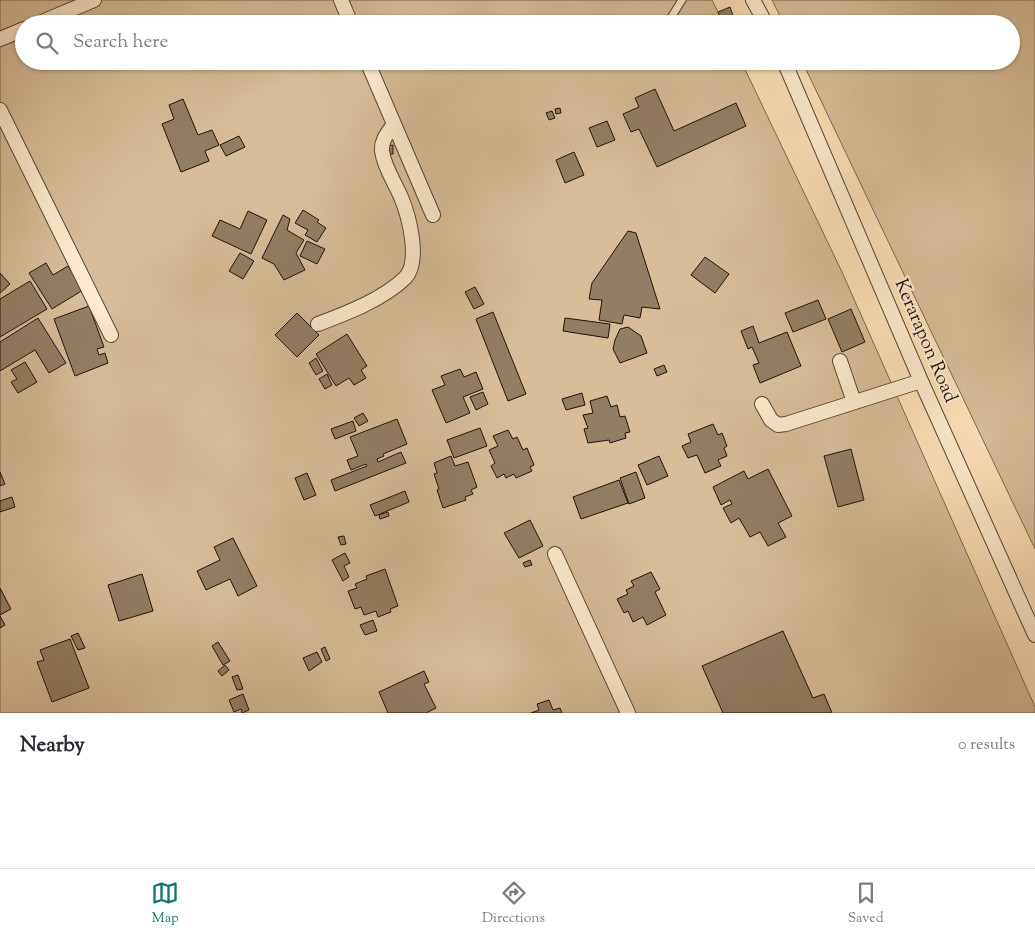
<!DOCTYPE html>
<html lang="en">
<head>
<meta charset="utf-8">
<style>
  :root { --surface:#fff; --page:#f2f2f3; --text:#2b2b33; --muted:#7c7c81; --line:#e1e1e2; --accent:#0f766e }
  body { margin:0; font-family:"Sorts Mill Goudy",serif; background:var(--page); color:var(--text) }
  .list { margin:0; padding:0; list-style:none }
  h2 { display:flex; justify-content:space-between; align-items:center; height:65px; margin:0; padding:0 20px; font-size:21px }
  h2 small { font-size:16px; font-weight:400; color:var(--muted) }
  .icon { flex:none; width:28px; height:28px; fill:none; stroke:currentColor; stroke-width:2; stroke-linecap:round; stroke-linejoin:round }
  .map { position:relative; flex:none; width:1035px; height:713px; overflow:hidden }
  .search { position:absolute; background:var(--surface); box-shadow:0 1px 4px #0004; left:15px; right:15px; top:15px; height:55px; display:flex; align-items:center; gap:12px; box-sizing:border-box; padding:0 18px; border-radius:28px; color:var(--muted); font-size:19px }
  .sheet { height:155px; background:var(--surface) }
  nav { display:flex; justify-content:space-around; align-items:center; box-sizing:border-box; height:70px; border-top:1px solid var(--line); background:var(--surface); font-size:14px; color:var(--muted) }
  nav a { display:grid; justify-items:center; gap:2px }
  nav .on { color:var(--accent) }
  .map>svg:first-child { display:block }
  .green { fill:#d7be99; stroke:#7c6854 }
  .building { fill:#927e65; stroke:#20130e }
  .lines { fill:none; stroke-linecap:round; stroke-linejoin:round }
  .service-casing { stroke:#574638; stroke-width:9 }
  .minor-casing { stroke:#574638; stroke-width:16 }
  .service { stroke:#fdecd0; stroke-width:7 }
  .minor { stroke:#fdecd0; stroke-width:14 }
  .labels { text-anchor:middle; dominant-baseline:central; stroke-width:4; stroke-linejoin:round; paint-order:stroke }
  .street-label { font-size:19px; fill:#20130e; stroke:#fdecd0 }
</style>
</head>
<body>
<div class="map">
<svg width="1035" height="713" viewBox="0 0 1035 713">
  <rect width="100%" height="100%" fill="#fce1b6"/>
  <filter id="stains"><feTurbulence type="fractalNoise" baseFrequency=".004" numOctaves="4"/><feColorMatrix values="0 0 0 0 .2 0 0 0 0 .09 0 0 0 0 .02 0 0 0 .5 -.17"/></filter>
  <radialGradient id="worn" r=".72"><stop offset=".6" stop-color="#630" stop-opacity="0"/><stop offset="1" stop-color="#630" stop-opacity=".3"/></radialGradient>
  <path class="green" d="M0 0H712L724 24H24V61H741L842 272 1035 707V713H0Z
    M772 0H1035V549L802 61H1011V24H784Z"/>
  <path class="building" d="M730 7 736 24H723L718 12Z
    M655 89 674 131 736 103 746 126 657 167 639 129 631 132 623 114 639 107 635 98Z
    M183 99 198 135 212 130 219 145 205 151 209 161 181 172 162 124 174 119 169 105Z
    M560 108 561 113 556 114 555 109Z
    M552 111 555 118 549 120 546 113Z
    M607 121 615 140 597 147 589 128Z
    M239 136 245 147 226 156 220 145Z
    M393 145V154H388L387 146Z
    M574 152 584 175 565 183 556 160Z
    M303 210 319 220 317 222 326 228 317 242 305 235 308 230 295 223Z
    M248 211 267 220 251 254 212 236 220 220 240 229Z
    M283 215 290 219 287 230 304 240 296 253 305 270 284 280 274 264 262 258Z
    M628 231 636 233 660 309 642 307 640 318 624 315 622 324 599 320 602 300 589 299 592 283Z
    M307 241 325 249 317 264 300 256Z
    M240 253 254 261 243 279 229 271Z
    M705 257 729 274 715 293 691 275Z
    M46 263 53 275 68 266 83 290 52 309 29 273Z
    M0 273 10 284 0 293Z
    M30 281 47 309 0 337V299Z
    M475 287 484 304 474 309 465 292Z
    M818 300 826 319 793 332 785 313Z
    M89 306 104 347 97 349 99 355 105 353 108 363 75 376 54 319Z
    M851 309 865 342 842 352 828 319Z
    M493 312 526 394 508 401 476 319Z
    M297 313 319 335 297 357 275 335Z
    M38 318 66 363 49 373 35 350 0 371V342Z
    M565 318 610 324 608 338 563 331Z
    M753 326 759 343 787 332 801 366 760 383 753 365 759 363 752 347 748 349 741 331Z
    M628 327 641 336 647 353 620 363 613 349 615 340 620 329Z
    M347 334 367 366 361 370 366 378 354 385 349 378 336 386 316 354Z
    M316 358 323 371 316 375 309 363Z
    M25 362 37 382 18 393 11 382 17 379 11 370Z
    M664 365 667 372 657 376 654 369Z
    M460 369 464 377 476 372 483 389 463 397 470 413 446 423 432 390 445 385 441 376Z
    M327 374 332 385 325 389 319 379Z
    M483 392 488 404 476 410 470 397Z
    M582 393 585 405 566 410 562 399Z
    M607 396 611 407 617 405 620 417 625 416 630 432 625 433 626 438 610 443 609 440 588 443 584 429 588 428 583 415 593 413 590 401Z
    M363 413 368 421 359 426 354 418Z
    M397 419 407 444 383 454 384 456 377 459 378 462 401 452 406 463 335 491 331 480 367 466 366 464 351 470 347 460 358 456 350 437Z
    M353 421 356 431 335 439 331 429Z
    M713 424 718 435 722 433 727 446 724 448 727 456 718 460 721 466 705 473 697 455 688 458 682 446 691 442 688 434Z
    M480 428 487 446 454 458 447 440Z
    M508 430 513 439 517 437 523 450 527 448 534 465 530 467 532 471 516 478 514 474 506 478 504 474 497 478 491 466 495 463 489 450 498 446 493 436Z
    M851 449 864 500 838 507 824 456Z
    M451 456 455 466 468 462 477 487 471 490 473 494 465 497 466 500 443 508 437 490 439 489 434 474 437 473 434 463Z
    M659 456 668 476 647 485 638 465Z
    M768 469 792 516 778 523 786 537 768 546 760 532 750 537 739 518 731 523 723 508 732 504 730 500 721 505 713 487 744 471 748 479Z
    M0 472 5 484 0 486Z
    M636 472 645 498 629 504 620 478Z
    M307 473 316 495 304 500 295 478Z
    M619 480 628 503 581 519 573 497Z
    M405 491 409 502 375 516 370 505Z
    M12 497 15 507 0 512V501Z
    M388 512 389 516 380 519 379 515Z
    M530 520 543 546 519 558 504 533Z
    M344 536 346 544 341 545 338 537Z
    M233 538 257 586 238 596 230 579 206 590 197 571 220 560 214 547Z
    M345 553 350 563 344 566 349 577 343 581 332 560Z
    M530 560 532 565 525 567 523 563Z
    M385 569 398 606 390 609 391 612 378 617 376 611 364 615 361 607 355 609 348 591 357 588 355 584 367 579 366 576Z
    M651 572 660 589 655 592 666 615 647 625 643 617 633 622 628 611 624 613 617 599 628 594 626 590 634 586 631 581Z
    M142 574 153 611 119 621 108 585Z
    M0 588 11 609 0 615Z
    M0 616 5 625 0 628Z
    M373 620 377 631 365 635 360 625Z
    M783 631 813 698 824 694 832 713H723L702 666Z
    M78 633 85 648 78 650 71 636Z
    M70 639 89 688 52 702 37 662 44 660 40 650Z
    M218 642 230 661 223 665 212 646Z
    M325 647 330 659 326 661 321 649Z
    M317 652 322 662 309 671 303 658Z
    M225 665 229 670 222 676 218 671Z
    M424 671 429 682 424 684 436 708 426 713H388L379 692Z
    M238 675 243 689 237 690 232 677Z
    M243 694 249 710 242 713 241 709 234 712 229 700Z
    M549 700 553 710 560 708 562 713H531L539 710 537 704Z"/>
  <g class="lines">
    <g class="service-casing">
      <path id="service" d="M667 24 682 0"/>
    </g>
    <g class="minor-casing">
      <path id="minor" d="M341 0 351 24
        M753 0 766 24
        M37 24 94 0
        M0 39 24 29
        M367 61 433 215
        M784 61 921 381 1035 635
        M0 110 111 335
        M318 324C347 313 382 300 405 278 421 262 409 216 401 197 395 183 384 167 382 151 381 140 388 133 394 124
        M840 361 854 402
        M762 404 771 420 778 425 786 424 921 381
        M555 554 628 713"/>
    </g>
    <use href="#service" class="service"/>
    <use href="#minor" class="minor"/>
  </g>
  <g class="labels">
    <g class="street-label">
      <text transform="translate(925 341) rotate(67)">Kerarapon Road</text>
    </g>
  </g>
  <rect width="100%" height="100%" filter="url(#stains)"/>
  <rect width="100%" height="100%" fill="url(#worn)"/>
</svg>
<div class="search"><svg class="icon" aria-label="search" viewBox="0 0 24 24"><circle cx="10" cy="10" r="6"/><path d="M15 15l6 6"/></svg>Search here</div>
</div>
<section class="sheet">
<h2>Nearby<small>0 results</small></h2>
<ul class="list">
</ul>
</section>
<nav>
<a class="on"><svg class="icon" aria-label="map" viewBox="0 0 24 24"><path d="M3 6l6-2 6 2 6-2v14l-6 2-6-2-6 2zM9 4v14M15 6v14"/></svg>Map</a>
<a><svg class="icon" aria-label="directions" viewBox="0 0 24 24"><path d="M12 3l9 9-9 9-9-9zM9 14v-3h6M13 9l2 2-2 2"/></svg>Directions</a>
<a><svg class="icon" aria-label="saved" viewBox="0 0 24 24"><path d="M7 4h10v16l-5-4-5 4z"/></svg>Saved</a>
</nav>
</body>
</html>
